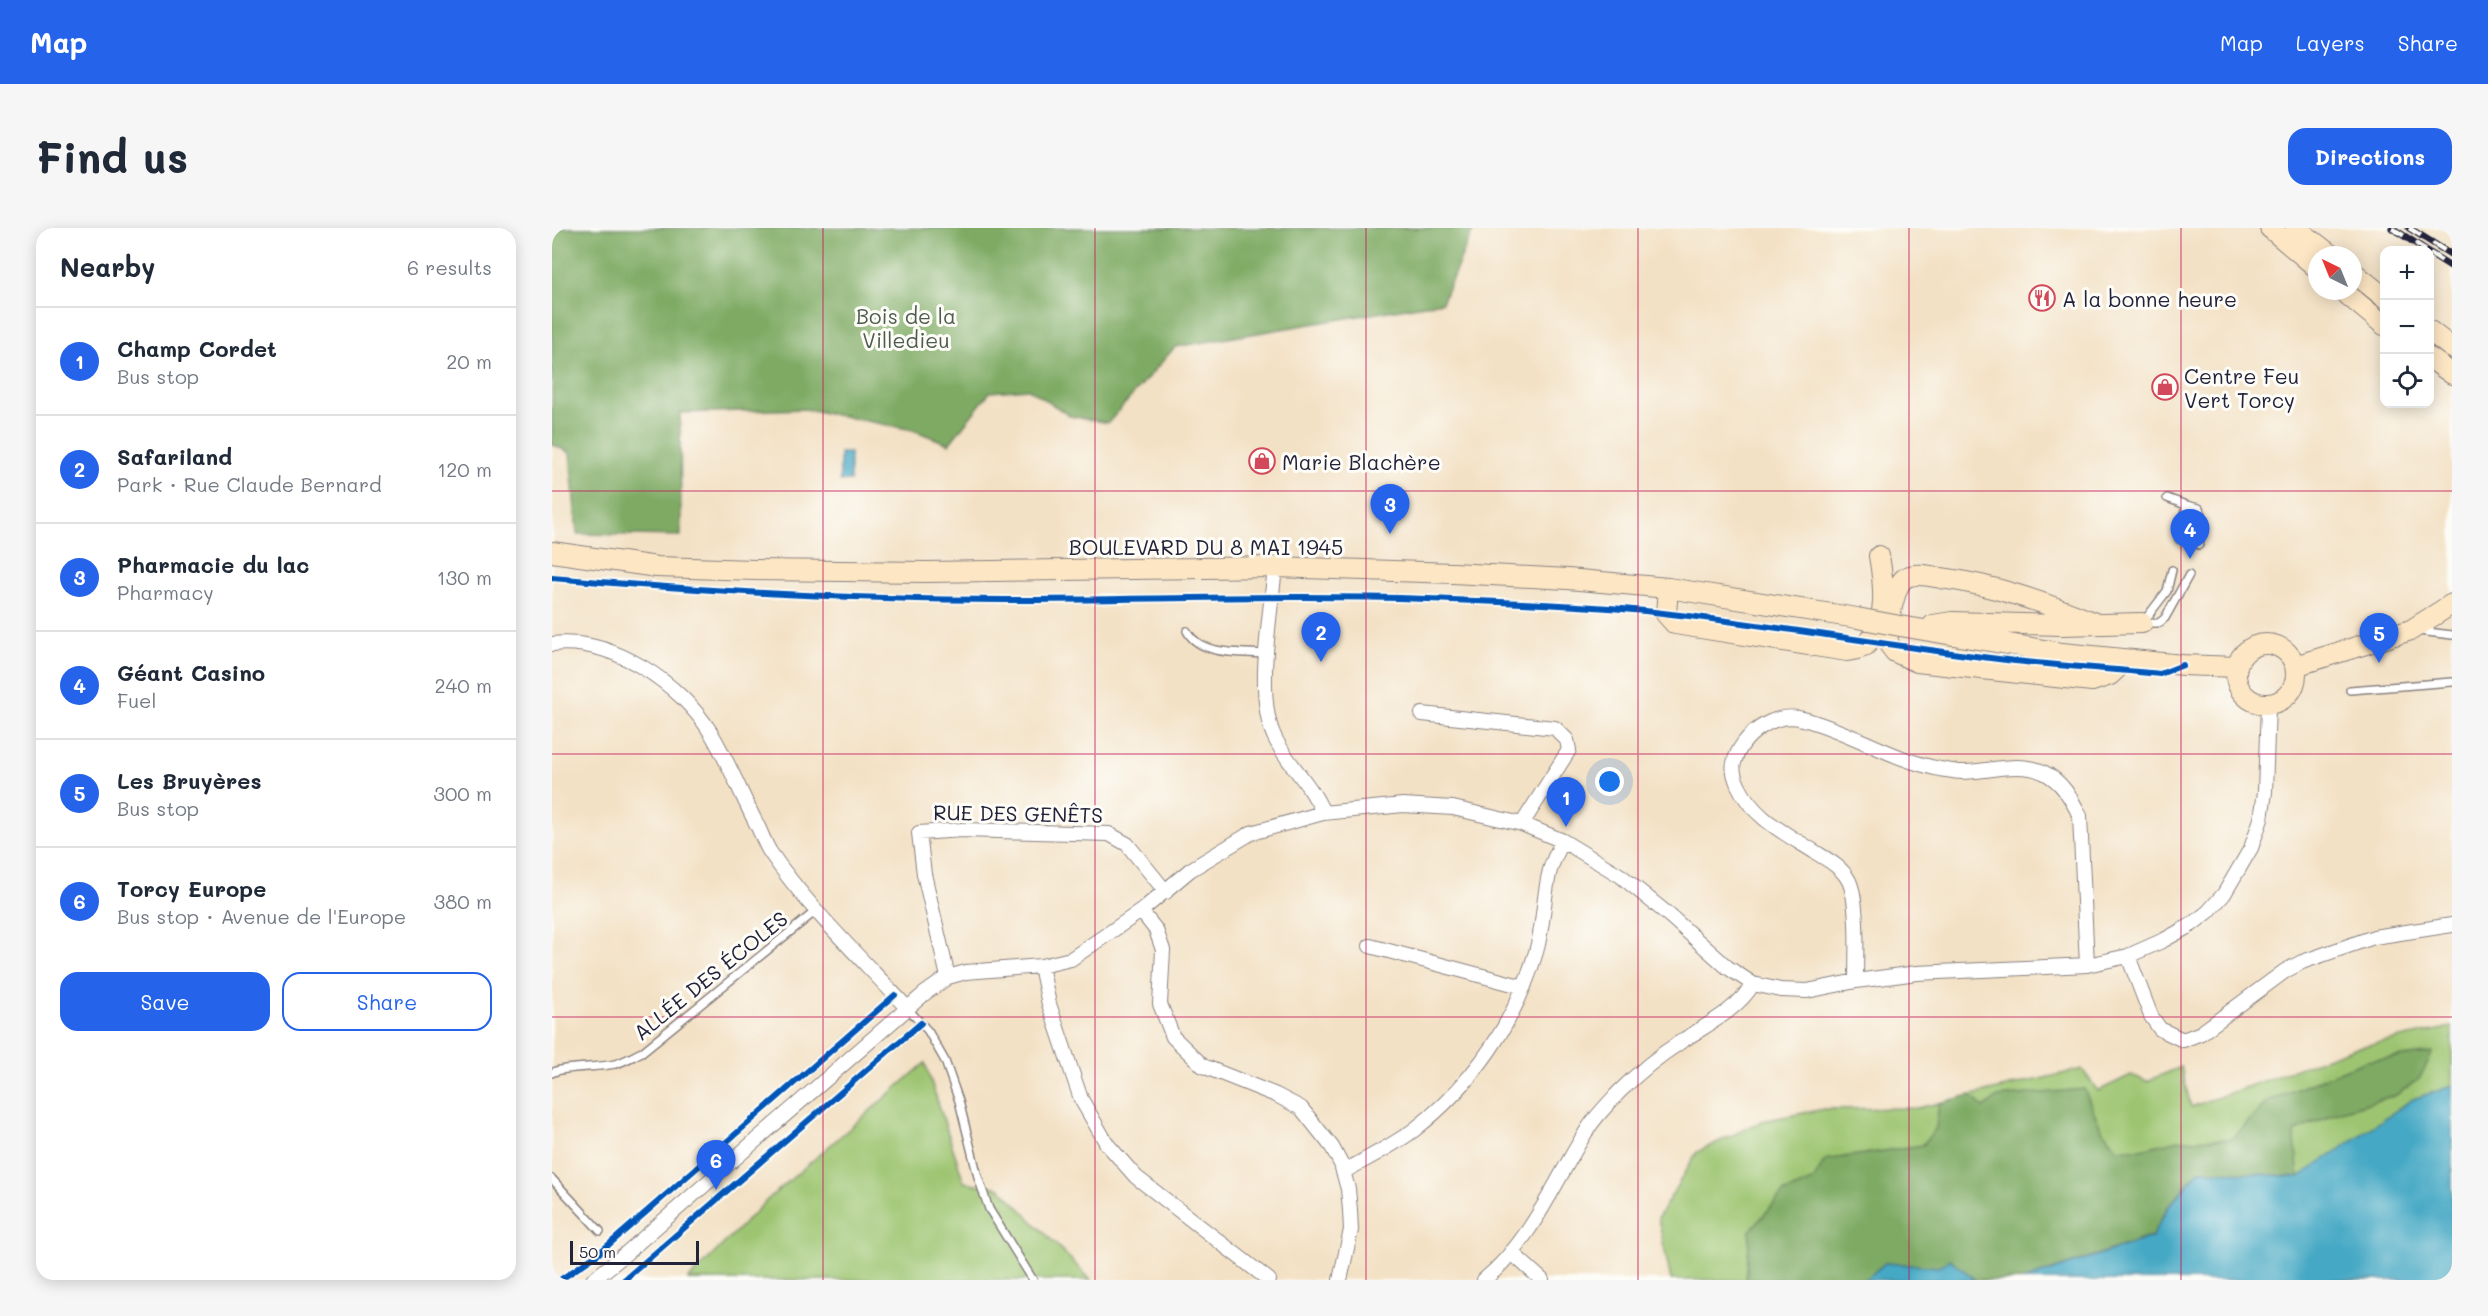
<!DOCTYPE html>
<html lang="en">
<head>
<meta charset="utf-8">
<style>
  :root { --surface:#fff; --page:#f6f6f7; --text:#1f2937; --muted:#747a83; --line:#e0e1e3; --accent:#2563eb }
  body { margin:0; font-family:Mali,sans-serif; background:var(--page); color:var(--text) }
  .controls { position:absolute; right:18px; top:18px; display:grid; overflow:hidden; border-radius:12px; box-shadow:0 3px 15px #0003 }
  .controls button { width:54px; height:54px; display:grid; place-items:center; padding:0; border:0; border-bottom:2px solid var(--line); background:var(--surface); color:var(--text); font:30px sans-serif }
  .compass { position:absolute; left:1756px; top:18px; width:54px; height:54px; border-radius:50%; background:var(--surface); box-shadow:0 3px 15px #0003; rotate:317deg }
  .scale { position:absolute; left:18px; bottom:15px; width:129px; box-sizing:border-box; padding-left:6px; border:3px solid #22223b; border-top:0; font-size:16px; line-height:21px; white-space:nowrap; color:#22223b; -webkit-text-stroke:4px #fdfcf7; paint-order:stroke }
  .you { position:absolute; left:1058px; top:554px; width:21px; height:21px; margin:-15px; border:4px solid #fff; border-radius:50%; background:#1a73e8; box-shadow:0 0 0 9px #1a73e833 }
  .badge { display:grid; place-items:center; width:39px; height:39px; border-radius:50%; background:var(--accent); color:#fff; font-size:20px; font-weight:700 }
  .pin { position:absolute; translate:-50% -50px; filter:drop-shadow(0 2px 3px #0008) }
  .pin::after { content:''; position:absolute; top:32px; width:21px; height:18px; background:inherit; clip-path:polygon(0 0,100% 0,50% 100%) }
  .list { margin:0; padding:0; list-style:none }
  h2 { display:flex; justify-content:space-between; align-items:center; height:78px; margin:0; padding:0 24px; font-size:26px }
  h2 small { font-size:20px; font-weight:400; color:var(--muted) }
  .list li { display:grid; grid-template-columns:39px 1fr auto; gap:18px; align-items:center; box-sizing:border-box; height:108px; padding:0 24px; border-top:2px solid var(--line) }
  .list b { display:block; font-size:22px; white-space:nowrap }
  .list p { margin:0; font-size:20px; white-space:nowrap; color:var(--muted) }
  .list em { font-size:20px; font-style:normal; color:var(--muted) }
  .actions { display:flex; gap:12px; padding:18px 24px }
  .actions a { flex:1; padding:14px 0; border:2px solid var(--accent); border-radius:18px; text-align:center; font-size:21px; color:var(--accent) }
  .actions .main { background:var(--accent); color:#fff }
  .icon { flex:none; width:33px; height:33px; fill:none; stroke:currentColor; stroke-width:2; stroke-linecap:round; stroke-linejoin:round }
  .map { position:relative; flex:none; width:1900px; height:1052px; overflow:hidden; border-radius:18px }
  header { display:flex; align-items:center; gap:36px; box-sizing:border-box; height:84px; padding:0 30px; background:var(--accent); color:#fff }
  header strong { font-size:28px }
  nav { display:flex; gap:33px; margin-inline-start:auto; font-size:21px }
  .intro { display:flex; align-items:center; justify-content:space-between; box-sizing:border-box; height:144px; padding:0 36px }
  h1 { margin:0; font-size:42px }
  .button { padding:15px 27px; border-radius:18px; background:var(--accent); color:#fff; font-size:21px; font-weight:700 }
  main { display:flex; gap:36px; padding:0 36px }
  aside { flex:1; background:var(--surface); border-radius:18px; box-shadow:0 3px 15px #0003 }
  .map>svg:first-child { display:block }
  .green { fill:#9dc571; stroke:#607456; stroke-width:1.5 }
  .forest { fill:#7eaa63; stroke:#50664f; stroke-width:1.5 }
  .water { fill:#44a8c4; stroke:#336580; stroke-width:1.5 }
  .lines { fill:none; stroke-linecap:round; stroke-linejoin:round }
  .lane-casing { stroke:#8a8280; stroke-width:10 }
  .street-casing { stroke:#8a8280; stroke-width:16 }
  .secondary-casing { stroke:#8a8280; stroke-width:22 }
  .lane { stroke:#fff; stroke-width:7 }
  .street { stroke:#fff; stroke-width:14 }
  .secondary { stroke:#fce6c4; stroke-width:20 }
  .rail-casing { stroke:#22223b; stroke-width:7 }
  .rail { stroke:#fdfcf7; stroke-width:4.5; stroke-dasharray:14; stroke-linecap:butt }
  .secondary-bridge-casing { stroke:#8a8280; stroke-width:22; stroke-linecap:butt }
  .secondary-bridge { stroke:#fce6c4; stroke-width:20 }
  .cycleway-casing { stroke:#fdfcf7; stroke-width:10 }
  .cycleway { stroke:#0057b8; stroke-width:6 }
  .grid { fill:none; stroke:#c2185b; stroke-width:1.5; stroke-opacity:0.55 }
  .labels { text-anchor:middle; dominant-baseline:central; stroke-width:6; stroke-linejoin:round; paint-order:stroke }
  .poi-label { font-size:21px; fill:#22223b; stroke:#fdfcf7; text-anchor:start }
  .park-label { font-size:21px; fill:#4d5b4e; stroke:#fdfcf7 }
  .street-label { font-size:21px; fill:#22223b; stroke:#fdfcf7 }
</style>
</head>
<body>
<header>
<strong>Map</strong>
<nav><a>Map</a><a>Layers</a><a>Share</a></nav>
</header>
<div class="intro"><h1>Find us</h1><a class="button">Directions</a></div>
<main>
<aside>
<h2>Nearby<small>6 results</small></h2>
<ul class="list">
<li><span class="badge">1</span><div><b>Champ Cordet</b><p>Bus stop</p></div><em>20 m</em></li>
<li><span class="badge">2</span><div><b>Safariland</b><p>Park · Rue Claude Bernard</p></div><em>120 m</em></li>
<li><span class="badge">3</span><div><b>Pharmacie du lac</b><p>Pharmacy</p></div><em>130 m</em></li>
<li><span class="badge">4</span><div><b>Géant Casino</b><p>Fuel</p></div><em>240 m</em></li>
<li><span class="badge">5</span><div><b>Les Bruyères</b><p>Bus stop</p></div><em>300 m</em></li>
<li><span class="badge">6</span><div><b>Torcy Europe</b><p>Bus stop · Avenue de l'Europe</p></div><em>380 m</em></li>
</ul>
<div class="actions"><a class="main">Save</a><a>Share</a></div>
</aside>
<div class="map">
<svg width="1900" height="1052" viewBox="0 0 1900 1052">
  <rect width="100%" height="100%" fill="#fdfcf7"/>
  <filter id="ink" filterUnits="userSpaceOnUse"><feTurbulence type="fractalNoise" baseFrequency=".0167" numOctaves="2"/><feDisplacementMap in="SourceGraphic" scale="12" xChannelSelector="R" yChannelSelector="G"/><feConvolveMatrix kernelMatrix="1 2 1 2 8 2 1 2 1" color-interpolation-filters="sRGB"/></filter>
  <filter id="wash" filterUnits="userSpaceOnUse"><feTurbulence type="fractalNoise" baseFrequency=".008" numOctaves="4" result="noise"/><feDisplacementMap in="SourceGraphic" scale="24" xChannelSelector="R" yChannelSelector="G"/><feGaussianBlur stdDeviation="1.35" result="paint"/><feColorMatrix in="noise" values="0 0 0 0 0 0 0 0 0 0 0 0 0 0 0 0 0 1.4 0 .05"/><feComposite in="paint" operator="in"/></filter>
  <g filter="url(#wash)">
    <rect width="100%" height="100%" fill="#f3e1c5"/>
    <path class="green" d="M1900 799V858L1861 871 1747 949 1471 1052H1423L1398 1031 1333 1035 1313 1052H1119L1106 990 1145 924 1210 893 1272 881 1366 880 1530 841 1546 863 1579 847 1595 853 1629 839 1639 879 1802 820Z
      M373 835 412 954 448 960 539 1052H136L215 972Z"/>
    <path class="forest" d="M0 0H922L890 74 623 119 556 195 518 188 477 161 438 164 397 216 361 202 253 181 128 185 129 308 25 306 18 225 0 216Z
      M1881 824 1867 851 1844 867 1789 883 1742 904 1747 949 1648 942 1616 979 1600 1008 1471 1052H1423L1398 1031 1387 1039 1333 1035 1313 1052H1194L1198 1003 1231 965 1261 953 1273 932 1371 917 1384 900 1387 875 1418 867 1432 880 1446 869 1532 861 1549 900 1565 921H1589L1627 912 1680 911 1716 873 1814 833Z"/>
    <path class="water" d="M288 225H298V253H288Z
      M1900 858V1052H1471L1600 1009 1616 979 1648 942 1747 949 1861 871Z
      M1398 1031 1423 1052H1313L1333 1035 1387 1039Z"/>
  </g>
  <g filter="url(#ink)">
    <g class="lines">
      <g class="lane-casing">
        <path id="lane" d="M1615 270 1634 277 1627 311
          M1634 277 1647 280C1655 292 1649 305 1647 317
          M1592 393 1615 363 1620 342
          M1592 395H1607L1613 390 1637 347
          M635 403C648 428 689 424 714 426
          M1867 403 1900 407
          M1798 462 1900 454
          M356 781 376 803 393 833 407 873 426 949 437 981 481 1052
          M0 845C10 838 47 840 63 836 72 834 81 828 90 824L265 682
          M0 951 48 1003"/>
      </g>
      <g class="street-casing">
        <path id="street" d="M723 339C719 384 703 467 722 508 734 535 759 555 771 585
          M0 416C60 409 128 455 159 505 177 535 190 568 206 599 210 607 213 616 218 624 257 681 309 730 356 781
          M870 486 1003 500 1015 512 1017 522 970 596
          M589 683 604 702 611 722 608 776 621 809 651 838 724 867 749 880 780 919 789 936 796 961 798 982 799 1002 788 1052
          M818 718 972 759
          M1576 728 1599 788 1608 801 1631 812 1649 805 1733 743 1750 734 1822 709 1900 697
          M489 738 497 776 529 871 555 916 584 949 717 1052
          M396 749 372 646 367 605 410 602 557 606 575 616 614 664
          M1304 753C1304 729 1307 674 1297 653 1290 639 1276 632 1263 624 1233 605 1201 590 1186 557 1183 550 1180 541 1182 535 1189 507 1222 483 1251 491 1298 503 1340 532 1388 541 1395 542 1403 544 1410 544 1436 544 1466 533 1491 544 1510 553 1519 570 1528 588L1535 737
          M791 944C814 931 840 918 862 902 921 856 963 795 984 724 992 697 991 669 998 642 1001 632 1006 622 1011 613
          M959 1024 990 1052
          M41 1052 72 1027 372 766 396 749 414 744 489 738 519 731 589 683 638 642 699 605 771 585 851 577 901 580 970 596 1011 613 1069 648 1118 688 1175 739 1201 756 1229 762 1255 763 1304 753 1365 745 1535 737 1576 728 1612 712 1639 697 1656 684 1672 666 1699 620 1709 591 1713 564 1716 477
          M932 1052C981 1012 1004 950 1037 899 1045 887 1057 875 1067 864 1085 846 1105 829 1127 815 1152 798 1185 783 1201 756"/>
      </g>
      <g class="secondary-casing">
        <path id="secondary" d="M1718 0 1765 40
          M1744 0 1779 27
          M1801 44 1832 69
          M1791 63 1832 97
          M1878 103 1900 120
          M1878 130 1900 146
          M0 324 105 339 203 342 374 344 723 339 901 345 1016 351 1116 360 1305 390
          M1116 360 1114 386 1123 396 1295 423C1301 422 1309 421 1313 418 1337 396 1332 356 1327 328
          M1543 395C1493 375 1443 357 1389 350 1378 348 1363 344 1353 350 1341 358 1335 401 1336 415L1343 424 1365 434 1540 453 1558 447 1574 432
          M1381 397 1400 394 1510 397 1590 395
          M1348 398 1510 425 1631 437 1685 439
          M1684 446a30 30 0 1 1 60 0a30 30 0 1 1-60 0Z
          M1743 438 1859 402 1900 376"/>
      </g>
      <use href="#lane" class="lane"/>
      <use href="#street" class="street"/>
      <use href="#secondary" class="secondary"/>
      <g class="rail-casing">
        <path id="rail" d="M1840 0 1874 22
          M1857 0 1900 27
          M1878 25 1900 39"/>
      </g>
      <use href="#rail" class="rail"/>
      <g class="secondary-bridge-casing">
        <path id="secondary-bridge" d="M1305 390 1348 398"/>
      </g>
      <use href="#secondary-bridge" class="secondary-bridge"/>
      <g class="cycleway-casing">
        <path id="cycleway" d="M0 350C151 363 302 372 453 372 594 372 735 366 875 371 948 374 1021 376 1093 383 1217 396 1340 419 1463 433 1511 438 1560 441 1608 446L1631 437
          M8 1052 46 1026 343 767
          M72 1052 369 795"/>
      </g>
      <use href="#cycleway" class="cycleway"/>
    </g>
  </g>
  <path class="grid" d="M271 0V1052M543 0V1052M814 0V1052M1086 0V1052M1357 0V1052M1629 0V1052M0 263H1900M0 526H1900M0 789H1900"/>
  <defs>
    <g id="restaurant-ring" transform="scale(1.35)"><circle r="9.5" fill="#fdfcf7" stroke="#d1495b" stroke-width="1.5"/><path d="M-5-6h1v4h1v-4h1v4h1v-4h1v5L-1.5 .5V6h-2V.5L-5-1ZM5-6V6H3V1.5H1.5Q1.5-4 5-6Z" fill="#d1495b"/></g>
    <g id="shop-ring" transform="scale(1.35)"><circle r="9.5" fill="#fdfcf7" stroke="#d1495b" stroke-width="1.5"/><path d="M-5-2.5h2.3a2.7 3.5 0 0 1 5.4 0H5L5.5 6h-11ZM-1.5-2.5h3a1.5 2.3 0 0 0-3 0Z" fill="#d1495b"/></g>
  </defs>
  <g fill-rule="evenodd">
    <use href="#restaurant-ring" x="1490" y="70"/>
    <use href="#shop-ring" x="1613" y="159"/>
    <use href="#shop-ring" x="710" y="233"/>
  </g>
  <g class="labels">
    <g class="poi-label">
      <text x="1510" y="70">A la bonne heure</text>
      <text x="1632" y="147">Centre Feu<tspan x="1632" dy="24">Vert Torcy</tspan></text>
      <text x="730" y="233">Marie Blachère</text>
    </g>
    <g class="park-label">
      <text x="354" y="87">Bois de la<tspan x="354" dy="24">Villedieu</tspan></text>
    </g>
    <g class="street-label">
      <text x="654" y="318">BOULEVARD DU 8 MAI 1945</text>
      <text transform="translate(466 585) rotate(1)">RUE DES GENÊTS</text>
      <text transform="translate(158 747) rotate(-39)">ALLÉE DES ÉCOLES</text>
    </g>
  </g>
</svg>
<div class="controls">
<button>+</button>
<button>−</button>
<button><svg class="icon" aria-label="locate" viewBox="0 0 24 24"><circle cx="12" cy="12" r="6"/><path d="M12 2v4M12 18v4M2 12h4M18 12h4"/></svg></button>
</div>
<svg class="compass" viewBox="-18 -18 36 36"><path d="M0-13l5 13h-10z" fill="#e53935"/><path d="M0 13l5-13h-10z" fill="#747a83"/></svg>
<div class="scale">50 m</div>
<div class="you"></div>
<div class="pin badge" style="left:1014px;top:599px">1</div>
<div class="pin badge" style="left:769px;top:434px">2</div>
<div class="pin badge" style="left:838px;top:306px">3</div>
<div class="pin badge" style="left:1638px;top:331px">4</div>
<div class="pin badge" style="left:1827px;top:435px">5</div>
<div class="pin badge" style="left:164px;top:962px">6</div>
</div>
</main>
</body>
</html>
